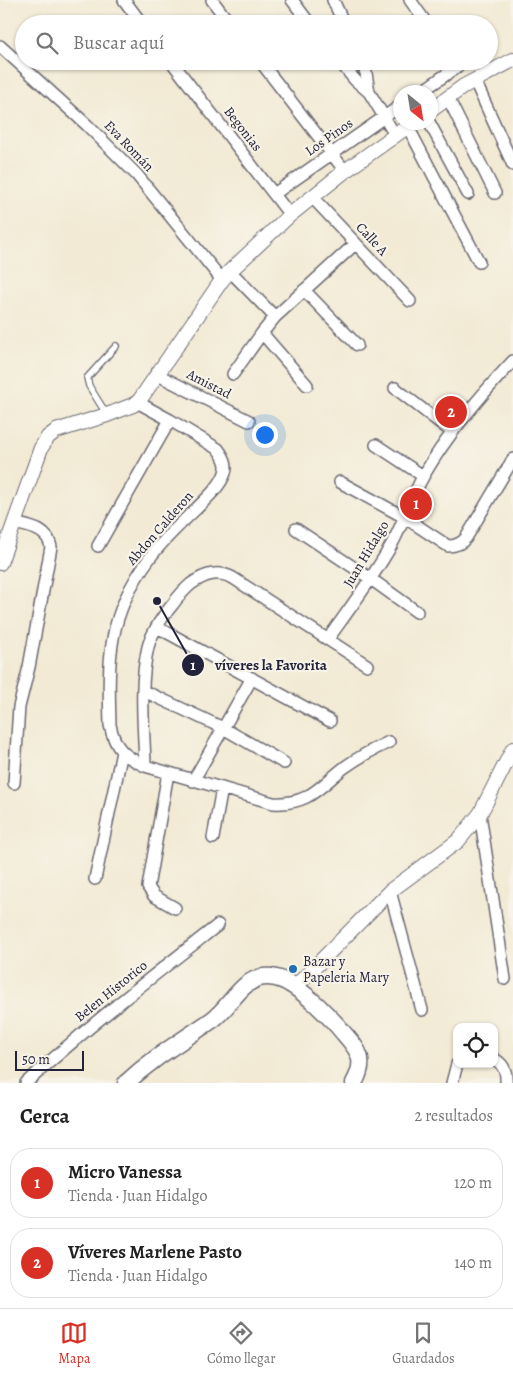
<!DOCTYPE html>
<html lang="es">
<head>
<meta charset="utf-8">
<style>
  :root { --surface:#fff; --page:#f2f2f2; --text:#222; --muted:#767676; --line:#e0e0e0; --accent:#d93025 }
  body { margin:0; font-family:Alegreya,serif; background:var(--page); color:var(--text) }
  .controls { position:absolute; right:15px; bottom:15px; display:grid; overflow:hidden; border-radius:10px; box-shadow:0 1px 4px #0004 }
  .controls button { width:45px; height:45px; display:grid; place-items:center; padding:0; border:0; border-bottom:1px solid var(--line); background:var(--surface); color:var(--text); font:25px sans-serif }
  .compass { position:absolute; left:393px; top:85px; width:45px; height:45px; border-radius:50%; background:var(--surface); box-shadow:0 1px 4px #0004; rotate:150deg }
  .scale { position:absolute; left:15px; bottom:12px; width:69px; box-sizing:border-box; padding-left:5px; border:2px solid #22223b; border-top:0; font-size:14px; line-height:18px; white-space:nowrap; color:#22223b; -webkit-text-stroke:4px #f7f3e8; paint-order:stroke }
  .you { position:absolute; left:264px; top:434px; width:18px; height:18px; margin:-12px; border:4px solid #fff; border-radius:50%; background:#1a73e8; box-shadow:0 0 0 8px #1a73e833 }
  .badge { display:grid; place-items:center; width:32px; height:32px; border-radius:50%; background:var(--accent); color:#fff; font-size:16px; font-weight:700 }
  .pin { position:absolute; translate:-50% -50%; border:2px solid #fff; box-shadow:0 1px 5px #0006 }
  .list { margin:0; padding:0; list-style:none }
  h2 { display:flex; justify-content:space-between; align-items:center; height:65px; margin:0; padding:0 20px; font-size:21px }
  h2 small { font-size:16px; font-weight:400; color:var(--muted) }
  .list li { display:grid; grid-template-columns:32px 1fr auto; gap:15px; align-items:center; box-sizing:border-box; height:70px; margin:0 10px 10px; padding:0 10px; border:1px solid var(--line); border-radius:20px }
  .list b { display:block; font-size:19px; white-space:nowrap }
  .list p { margin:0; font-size:16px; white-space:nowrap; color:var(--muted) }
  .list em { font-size:16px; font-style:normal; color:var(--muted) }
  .icon { flex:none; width:28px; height:28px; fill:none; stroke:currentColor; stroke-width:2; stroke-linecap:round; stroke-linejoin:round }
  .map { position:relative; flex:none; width:513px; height:1083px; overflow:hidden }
  .search { position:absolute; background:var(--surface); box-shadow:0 1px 4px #0004; left:15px; right:15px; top:15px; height:55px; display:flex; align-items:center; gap:12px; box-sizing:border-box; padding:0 18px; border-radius:28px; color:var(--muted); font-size:19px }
  .sheet { height:225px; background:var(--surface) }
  nav { display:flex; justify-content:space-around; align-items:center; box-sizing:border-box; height:70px; border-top:1px solid var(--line); background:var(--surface); font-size:14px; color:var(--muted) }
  nav a { display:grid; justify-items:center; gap:2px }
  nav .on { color:var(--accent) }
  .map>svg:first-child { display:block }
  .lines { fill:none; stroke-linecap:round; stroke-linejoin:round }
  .service-casing { stroke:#6b6871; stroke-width:8 }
  .minor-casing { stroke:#6b6871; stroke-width:14 }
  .tertiary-casing { stroke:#6b6871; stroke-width:16 }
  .secondary-casing { stroke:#6b6871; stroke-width:19 }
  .service { stroke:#fff; stroke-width:5.5 }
  .minor { stroke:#fff; stroke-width:11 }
  .tertiary { stroke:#fff; stroke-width:14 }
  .secondary { stroke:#fff; stroke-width:16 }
  .poi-dot { fill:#1f6fb2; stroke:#f7f3e8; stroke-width:2 }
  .labels { text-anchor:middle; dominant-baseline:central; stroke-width:4.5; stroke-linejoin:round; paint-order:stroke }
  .street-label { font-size:14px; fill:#22223b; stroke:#f7f3e8 }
  .poi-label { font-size:14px; fill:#22223b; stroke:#f7f3e8; text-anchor:start }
  .leader { fill:none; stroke:#22223b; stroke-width:2 }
  .callout-dot { fill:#22223b; stroke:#f7f3e8; stroke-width:2 }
  .mark-label { font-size:15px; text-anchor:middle; font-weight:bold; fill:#fff }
  .callout-label { font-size:15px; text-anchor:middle; font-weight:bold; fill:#22223b; stroke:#f7f3e8; stroke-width:4.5; stroke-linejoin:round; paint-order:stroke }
</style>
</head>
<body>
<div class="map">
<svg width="513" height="1083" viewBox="0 0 513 1083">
  <rect width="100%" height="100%" fill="#f7f3e8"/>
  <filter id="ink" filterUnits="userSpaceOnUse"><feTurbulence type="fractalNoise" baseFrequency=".02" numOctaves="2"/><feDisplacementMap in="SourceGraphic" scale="10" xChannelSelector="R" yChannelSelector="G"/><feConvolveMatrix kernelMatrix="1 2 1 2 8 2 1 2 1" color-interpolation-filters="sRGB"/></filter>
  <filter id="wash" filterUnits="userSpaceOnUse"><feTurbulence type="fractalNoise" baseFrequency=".0096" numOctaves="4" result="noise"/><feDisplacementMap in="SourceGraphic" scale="20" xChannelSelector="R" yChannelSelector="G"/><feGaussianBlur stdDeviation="1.12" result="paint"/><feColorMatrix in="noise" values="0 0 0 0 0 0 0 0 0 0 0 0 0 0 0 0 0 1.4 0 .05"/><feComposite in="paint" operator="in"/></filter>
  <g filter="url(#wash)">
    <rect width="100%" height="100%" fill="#f2ead4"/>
  </g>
  <g filter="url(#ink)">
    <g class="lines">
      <g class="service-casing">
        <path id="service" d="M107 415 89 386 87 378 116 346"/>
      </g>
      <g class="minor-casing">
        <path id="minor" d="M124 0 142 24
          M212 0 230 24
          M292 0 310 24
          M333 0 344 24
          M410 0 427 24
          M0 46 87 125 137 175 222 280
          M171 61 290 215
          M260 61 345 171
          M339 61 355 80 369 92
          M361 61 366 73 369 92 395 135
          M475 81 513 165
          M421 92 457 67 453 61
          M448 98 495 193
          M429 122 468 194
          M408 127 479 262
          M274 194 400 106
          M312 197 410 301
          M230 271 275 317
          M304 290 357 345
          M262 333 307 385
          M156 374 249 421
          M233 374 262 333 275 317 355 244
          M395 388 452 432
          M137 402 170 420 218 449C224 457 228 464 225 473 220 487 206 499 196 509 180 524 162 541 149 559 107 616 108 658 110 725 115 749 124 756 145 766L273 803C309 805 319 787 345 767 359 757 374 749 389 742
          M376 445 423 476
          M340 482 404 517 448 546C456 546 461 544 466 538L513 459
          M296 529 371 579 417 612
          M98 546 170 420
          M157 627 330 721
          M328 639C350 608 373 578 392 544 404 522 411 497 424 475 448 433 480 396 513 361
          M144 691 223 728 284 763
          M145 766C144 727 139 685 148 647 152 632 163 616 173 604 178 597 184 590 191 584 205 574 218 570 233 578L367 665
          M168 773 148 887 154 896 175 908
          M193 781 252 678
          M14 783 19 707 29 667 51 547C48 529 30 527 14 523
          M480 814 505 979
          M213 838 222 788
          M95 879 122 752
          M390 891 422 1010
          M494 1059C504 1064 507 1072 506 1083
          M26 1083C87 1027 153 976 218 925
          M452 1083 457 1064"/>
      </g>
      <g class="tertiary-casing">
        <path id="tertiary" d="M430 111 464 86 513 60
          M0 563 41 448 48 437 56 431 107 415 133 405 139 401 222 280 230 271 290 215 345 171 414 122
          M296 986 390 891 458 841 480 814 513 749"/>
      </g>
      <g class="secondary-casing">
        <path id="secondary" d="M126 1083C154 1057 182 1041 212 1020 226 1010 234 994 247 984 273 965 298 988 317 1005 325 1013 334 1021 341 1030 357 1049 368 1058 354 1083"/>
      </g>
      <use href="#service" class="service"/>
      <use href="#minor" class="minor"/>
      <use href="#tertiary" class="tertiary"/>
      <use href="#secondary" class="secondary"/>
    </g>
  </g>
  <circle class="poi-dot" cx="293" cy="969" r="5"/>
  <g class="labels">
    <g class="street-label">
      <text transform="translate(243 129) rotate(52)">Begonias</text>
      <text transform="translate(329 137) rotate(-35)">Los Pinos</text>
      <text transform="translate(129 146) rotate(46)">Eva Román</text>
      <text transform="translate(372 239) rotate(47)">Calle A</text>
      <text transform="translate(209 384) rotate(27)">Amistad</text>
      <text transform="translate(160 528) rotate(-49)">Abdon Calderon</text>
      <text transform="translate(366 554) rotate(-59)">Juan Hidalgo</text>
      <text transform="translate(111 991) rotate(-39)">Belen Historico</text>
    </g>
    <g class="poi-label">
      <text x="303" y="961">Bazar y<tspan x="303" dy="16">Papeleria Mary</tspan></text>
    </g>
  </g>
  <path class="leader" d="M157 601L193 665"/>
  <g class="callout-dot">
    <circle cx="157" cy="601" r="5"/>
    <circle cx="193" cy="665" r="12"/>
  </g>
  <g class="mark-label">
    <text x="193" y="670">1</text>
  </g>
  <g class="callout-label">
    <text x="271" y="670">víveres la Favorita</text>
  </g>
</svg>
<div class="controls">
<button><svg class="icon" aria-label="locate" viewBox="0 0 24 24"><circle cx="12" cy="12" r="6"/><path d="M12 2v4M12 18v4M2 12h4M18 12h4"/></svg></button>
</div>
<svg class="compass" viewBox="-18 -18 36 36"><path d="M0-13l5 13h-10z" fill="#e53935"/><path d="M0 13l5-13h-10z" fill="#767676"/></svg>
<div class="scale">50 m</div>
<div class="you"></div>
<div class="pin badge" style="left:416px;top:504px">1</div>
<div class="pin badge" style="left:451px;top:412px">2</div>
<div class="search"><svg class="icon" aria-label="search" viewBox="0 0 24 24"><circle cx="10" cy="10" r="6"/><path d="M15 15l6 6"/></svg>Buscar aquí</div>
</div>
<section class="sheet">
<h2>Cerca<small>2 resultados</small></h2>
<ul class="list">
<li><span class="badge">1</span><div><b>Micro Vanessa</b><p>Tienda · Juan Hidalgo</p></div><em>120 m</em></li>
<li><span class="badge">2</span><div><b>Víveres Marlene Pasto</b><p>Tienda · Juan Hidalgo</p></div><em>140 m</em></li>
</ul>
</section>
<nav>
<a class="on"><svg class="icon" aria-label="map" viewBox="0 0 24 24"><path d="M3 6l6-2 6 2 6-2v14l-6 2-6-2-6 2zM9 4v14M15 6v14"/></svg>Mapa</a>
<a><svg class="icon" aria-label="directions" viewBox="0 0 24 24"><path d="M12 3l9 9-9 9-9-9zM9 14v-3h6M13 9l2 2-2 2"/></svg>Cómo llegar</a>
<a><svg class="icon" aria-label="saved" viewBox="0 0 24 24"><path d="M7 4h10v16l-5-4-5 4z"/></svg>Guardados</a>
</nav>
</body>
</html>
